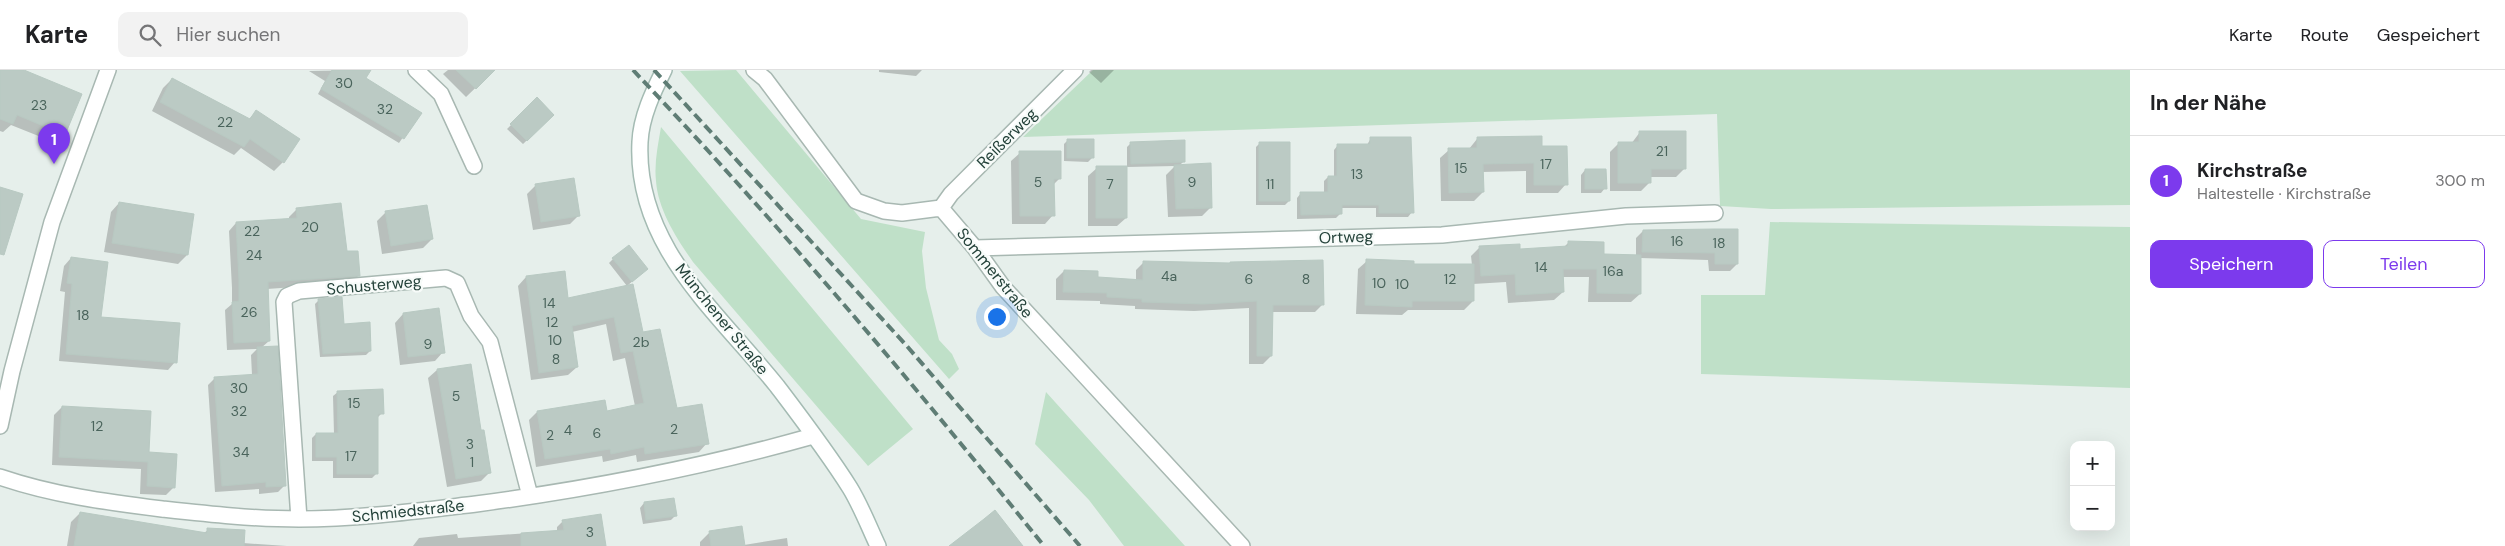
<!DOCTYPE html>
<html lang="de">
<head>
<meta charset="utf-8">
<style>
  :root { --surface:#fff; --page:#f2f2f2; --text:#202124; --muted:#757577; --line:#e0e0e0; --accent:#7c3aed }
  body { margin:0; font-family:"DM Sans",sans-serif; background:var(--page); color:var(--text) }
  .controls { position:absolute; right:15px; bottom:15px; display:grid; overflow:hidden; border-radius:10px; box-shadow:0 5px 20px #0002 }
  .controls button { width:45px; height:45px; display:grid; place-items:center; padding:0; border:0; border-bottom:1px solid var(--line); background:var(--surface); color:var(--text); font:25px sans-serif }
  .you { position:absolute; left:996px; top:246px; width:18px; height:18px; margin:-12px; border:4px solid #fff; border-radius:50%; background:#1a73e8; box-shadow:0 0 0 8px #1a73e833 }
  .badge { display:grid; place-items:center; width:32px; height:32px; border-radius:50%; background:var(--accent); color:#fff; font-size:16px; font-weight:700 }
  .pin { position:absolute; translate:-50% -41px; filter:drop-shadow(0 1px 2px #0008) }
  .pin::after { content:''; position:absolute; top:26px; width:18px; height:15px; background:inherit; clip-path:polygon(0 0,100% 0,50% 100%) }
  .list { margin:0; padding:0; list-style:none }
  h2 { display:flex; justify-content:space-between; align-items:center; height:65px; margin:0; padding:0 20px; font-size:21px }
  h2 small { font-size:16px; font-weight:400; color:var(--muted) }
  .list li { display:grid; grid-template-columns:32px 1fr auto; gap:15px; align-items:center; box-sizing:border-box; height:90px; padding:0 20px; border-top:1px solid var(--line) }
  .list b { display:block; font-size:19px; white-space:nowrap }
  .list p { margin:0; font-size:16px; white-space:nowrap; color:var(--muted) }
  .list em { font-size:16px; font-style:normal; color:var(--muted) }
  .actions { display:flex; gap:10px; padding:15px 20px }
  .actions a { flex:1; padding:11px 0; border:1px solid var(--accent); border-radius:10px; text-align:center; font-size:18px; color:var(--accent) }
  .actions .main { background:var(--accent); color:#fff }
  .icon { flex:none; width:28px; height:28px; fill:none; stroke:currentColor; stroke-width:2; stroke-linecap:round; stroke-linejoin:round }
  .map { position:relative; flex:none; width:2130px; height:476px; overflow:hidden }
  header { display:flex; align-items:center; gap:30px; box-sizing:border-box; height:70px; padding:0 25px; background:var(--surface); border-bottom:1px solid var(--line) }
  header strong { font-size:24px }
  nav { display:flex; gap:28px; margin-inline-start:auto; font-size:18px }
  .search { width:350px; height:45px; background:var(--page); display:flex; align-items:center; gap:12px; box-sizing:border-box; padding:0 18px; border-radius:10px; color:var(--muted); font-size:19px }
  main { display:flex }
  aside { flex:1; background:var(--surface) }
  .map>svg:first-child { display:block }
  .green { fill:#bfe0c8 }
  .shadow { fill:#0003 }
  .building { fill:#bbcac4; stroke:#b8c9c2 }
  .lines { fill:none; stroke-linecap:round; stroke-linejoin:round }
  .minor-casing { stroke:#a8b8b2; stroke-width:18 }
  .secondary-casing { stroke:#a4bbb3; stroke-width:18 }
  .minor { stroke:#fff; stroke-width:15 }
  .secondary { stroke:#fff; stroke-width:15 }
  .rail { stroke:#5f7d75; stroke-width:4; stroke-dasharray:10 5; stroke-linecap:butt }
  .labels { text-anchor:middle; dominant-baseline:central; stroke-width:4.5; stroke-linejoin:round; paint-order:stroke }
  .number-label { font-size:14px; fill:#4a645c }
  .street-label { font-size:16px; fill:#24423a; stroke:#f7fbf9 }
</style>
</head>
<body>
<header>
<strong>Karte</strong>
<div class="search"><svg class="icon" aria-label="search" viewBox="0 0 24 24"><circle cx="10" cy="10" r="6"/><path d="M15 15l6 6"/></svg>Hier suchen</div>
<nav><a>Karte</a><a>Route</a><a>Gespeichert</a></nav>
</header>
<main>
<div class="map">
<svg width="2130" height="476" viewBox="0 0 2130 476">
  <rect width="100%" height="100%" fill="#e6efeb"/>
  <path class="green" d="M736 0 861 149 925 162 922 181 926 218 939 270 952 284 959 299 949 309 680 1Z
    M1093 0H2130V135L1771 139 1720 136 1717 44 1023 67Z
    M661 57 913 359 868 396 693 192C677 169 658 140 656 111 654 93 658 75 661 57Z
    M1770 152 2130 157V318L1701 304V225H1765Z
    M1046 322 1185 476H1124L1089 430 1035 374Z"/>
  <path class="shadow" d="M0 0H22L64 64 56 73 11 55 3 62 0 61Z
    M370 0 364 8 420 43 399 73 318 24 325 11 309 1Z
    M448 0H494L466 27 443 4Z
    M879 0H922L916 6 879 2Z
    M1091 0H1114L1101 13 1089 2Z
    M172 9 248 50 257 41 283 92 274 101 241 78 234 85 152 41 163 18Z
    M537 29 553 45 523 74 507 59Z
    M1640 62 1685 98 1676 107H1650V112L1641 121H1610V82L1618 74H1631Z
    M1371 68 1412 142 1408 147H1376V138H1340V144L1336 148 1297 149V128L1301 123H1324V111L1328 107H1334V80L1338 75H1367Z
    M1477 69 1541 78 1566 114 1558 123H1526V101L1482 102 1483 122 1474 131H1441L1440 88 1449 80 1469 79Z
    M1068 70 1092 88 1088 92 1064 91V74Z
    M1131 73 1183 92 1179 96 1211 137 1202 146 1168 147 1166 105 1175 96 1127 97V77Z
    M1260 73 1289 131 1285 135H1256V77Z
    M1020 83 1060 108 1053 115V145L1045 154H1012L1011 91Z
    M1097 98 1126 148 1117 156H1088V106Z
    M1585 100 1605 118 1601 123H1581V105Z
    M536 115 579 145 570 154 533 160 527 124Z
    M119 133 193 145 187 185 178 194 104 182 111 142Z
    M297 139 345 183 358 206 351 213 267 219 269 271 261 278 285 415 278 422 259 424V419L215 422 208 315 215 308 252 305 251 285 257 279 227 280 225 240 232 234V218L229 161 236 153 289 150V147Z
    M386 142 432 169 423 178 382 184 377 151Z
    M1643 161H1736L1737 194 1730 201H1709L1708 190 1640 188V224L1631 232H1588L1589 207H1562L1563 222 1554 230 1508 233 1506 212 1473 214V231L1464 240H1408L1402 245 1356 244 1358 199 1367 191 1412 195H1472L1471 186 1480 177 1518 180 1563 178 1569 172 1603 185 1636 186V168Z
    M71 188 100 248 175 292 168 300 59 291 65 222 60 221 64 196Z
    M613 189 642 203 627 216 609 193Z
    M1144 192 1323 234 1315 242H1272L1271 286 1263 294H1249V238L1194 241 1135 239V236L1100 234V231L1056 230V209L1064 201 1097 208 1136 210V200Z
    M526 207 567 229 632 215 642 264 676 340 707 373 699 382 637 392 636 385 603 392 602 386 536 397 529 350 537 342H606L635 336 625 288 613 291 606 254 572 262 577 297 568 305 531 310 518 216Z
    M319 230 370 281 366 285 320 287 315 234Z
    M403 244 443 282 435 291 400 295 395 253Z
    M437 300 490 402 481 411 447 417 428 308Z
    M338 322 382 343 377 348V403L372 408H333V391H312V368L316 364H334L333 326Z
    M62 337 148 384 174 417 166 425 140 424 141 399 52 395 54 345Z
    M644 433 675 446 671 450 643 454 640 438Z
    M80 443 204 463 208 460 243 473 287 476H67L71 452Z
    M563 451 605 476H413L419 468 457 464 458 468 557 461V457Z
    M710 462 744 475 787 468 788 476H700V472Z"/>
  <path class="building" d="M0 0H24L82 24 65 65 17 45 13 54 0 49Z
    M332 0H371L366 8 422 43 404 69 321 19Z
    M456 0H495L476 19Z
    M172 8 250 49 256 40 300 69 284 93 250 69 244 77 160 32Z
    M537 27 554 45 527 71 510 54Z
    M1639 61H1686V99H1651V113H1618V72H1639Z
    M1542 66V76H1567L1568 115H1534V93L1483 94 1484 122 1449 123 1448 78H1477V67Z
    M1370 67H1411L1414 143H1379V135H1342V144L1301 145 1300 122H1328V106H1337V74H1370Z
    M1067 69H1094V88H1067Z
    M1185 70V92L1131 94 1130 72Z
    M1259 72H1290V131H1259Z
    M1019 81H1061V109H1054L1055 146H1020Z
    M1211 93 1212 138 1176 139 1174 95Z
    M1096 96H1127V148H1096Z
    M1585 99H1606L1607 119H1585Z
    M574 108 580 146 541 152 535 114Z
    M0 117 23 124 4 185 0 184Z
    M119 132 194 144 188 185 112 173Z
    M341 133 347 181H358L360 206 268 212 270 271 234 273 232 232 239 231V210L236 152 297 148 296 138Z
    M427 135 433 169 391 176 385 141Z
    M1715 159H1738V194H1715V183L1642 182 1643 160Z
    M1568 171 1604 172V184L1641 185V224L1597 223V199H1563L1564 222 1516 225 1515 204 1481 206 1479 176 1520 174V179L1568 176Z
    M629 175 648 199 632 212 612 188Z
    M71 187 108 192 101 247 180 253 177 293 66 284 72 214 67 213Z
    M1366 189 1414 191V194H1474V231H1412V237L1365 235Z
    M1323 190 1324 235H1273L1272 286H1257V231L1203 234 1142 232V229L1107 227V223L1063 222 1064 200 1098 201V207L1143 210V191L1230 193V192Z
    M565 201 568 228 633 214 643 262 660 259 677 338 702 334 709 374 645 384 644 377 611 384 610 379 545 389 537 341 605 330 607 341 644 333 633 281 621 283 614 247 572 256 578 297 539 303 526 206Z
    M342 227 344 254 370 252 371 281 323 284 318 229Z
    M439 238 445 283 408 287 403 243Z
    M278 276 286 416 266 417V412L222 416 214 307 258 304 257 277Z
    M471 294 481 360H484L491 403 456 409 437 299Z
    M383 319 384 344H378V404H337V387H316V363H338L337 321Z
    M62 336 151 341 149 382 177 384 175 418 147 416 148 392 59 387Z
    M674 428 677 446 646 450 644 432Z
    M995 440 1023 476H949L984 449Z
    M80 442 207 463V458L245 460 244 476H74Z
    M601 444 606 476H521V463L564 460 562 450Z
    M742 456 745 476H711L709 461Z"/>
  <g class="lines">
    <g class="minor-casing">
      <path id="minor" d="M416 0 441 24 474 96
        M754 0 765 9 856 131 884 141 902 143 941 138
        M941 138 975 178 1003 217 1242 476
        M941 138 951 124 1075 0
        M975 178 1442 165 1626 146 1715 143
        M0 356 12 301 52 152 108 0
        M0 407C53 425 106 432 162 439 208 444 253 449 299 449 358 449 417 441 476 434 589 419 703 397 813 366
        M299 449 284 232 287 226 299 221 446 208 457 213 471 246 490 272 530 426"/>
    </g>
    <g class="secondary-casing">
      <path id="secondary" d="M664 0C653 22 641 47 640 72 635 176 717 241 777 316 802 349 828 383 850 418 861 436 869 457 878 476"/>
    </g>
    <use href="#minor" class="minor"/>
    <use href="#secondary" class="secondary"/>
    <path class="rail" d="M633 0C777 152 913 313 1044 476
      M654 0 906 275 1080 476"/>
  </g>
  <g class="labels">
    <g class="number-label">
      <text x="344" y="13">30</text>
      <text x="39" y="35">23</text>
      <text x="385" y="39">32</text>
      <text x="225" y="52">22</text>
      <text x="1662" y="81">21</text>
      <text x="1546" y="94">17</text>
      <text x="1461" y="98">15</text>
      <text x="1357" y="104">13</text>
      <text x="1038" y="112">5</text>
      <text x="1192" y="112">9</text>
      <text x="1110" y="114">7</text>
      <text x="1270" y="114">11</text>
      <text x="310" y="157">20</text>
      <text x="252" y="161">22</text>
      <text x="1677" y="171">16</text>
      <text x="1719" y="173">18</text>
      <text x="254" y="185">24</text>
      <text x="1541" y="197">14</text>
      <text x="1613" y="201">16a</text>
      <text x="1169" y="206">4a</text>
      <text x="1249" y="209">6</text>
      <text x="1306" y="209">8</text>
      <text x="1450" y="209">12</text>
      <text x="1379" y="213">10</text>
      <text x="1402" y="214">10</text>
      <text x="549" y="233">14</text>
      <text x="249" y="242">26</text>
      <text x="83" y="245">18</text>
      <text x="552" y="252">12</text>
      <text x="555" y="270">10</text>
      <text x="641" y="272">2b</text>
      <text x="428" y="274">9</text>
      <text x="556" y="289">8</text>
      <text x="239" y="318">30</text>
      <text x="456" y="326">5</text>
      <text x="354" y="333">15</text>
      <text x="239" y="341">32</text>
      <text x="97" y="356">12</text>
      <text x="674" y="359">2</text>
      <text x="568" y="360">4</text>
      <text x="597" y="363">6</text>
      <text x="550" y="365">2</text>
      <text x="470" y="374">3</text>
      <text x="241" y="382">34</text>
      <text x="351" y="386">17</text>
      <text x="472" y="392">1</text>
      <text x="590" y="462">3</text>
    </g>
    <g class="street-label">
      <text transform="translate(1007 68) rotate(-45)">Reißerweg</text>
      <text transform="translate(1346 167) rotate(-2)">Ortweg</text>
      <text transform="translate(995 203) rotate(51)">Sommerstraße</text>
      <text transform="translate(374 215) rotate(-5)">Schusterweg</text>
      <text transform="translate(722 249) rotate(51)">Münchener Straße</text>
      <text transform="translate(408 441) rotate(-6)">Schmiedstraße</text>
    </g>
  </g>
</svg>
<div class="controls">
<button>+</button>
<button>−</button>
</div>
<div class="you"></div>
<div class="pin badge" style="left:54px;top:94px">1</div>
</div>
<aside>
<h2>In der Nähe<small></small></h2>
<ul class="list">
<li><span class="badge">1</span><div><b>Kirchstraße</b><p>Haltestelle · Kirchstraße</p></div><em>300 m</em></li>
</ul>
<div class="actions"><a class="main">Speichern</a><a>Teilen</a></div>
</aside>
</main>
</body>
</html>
